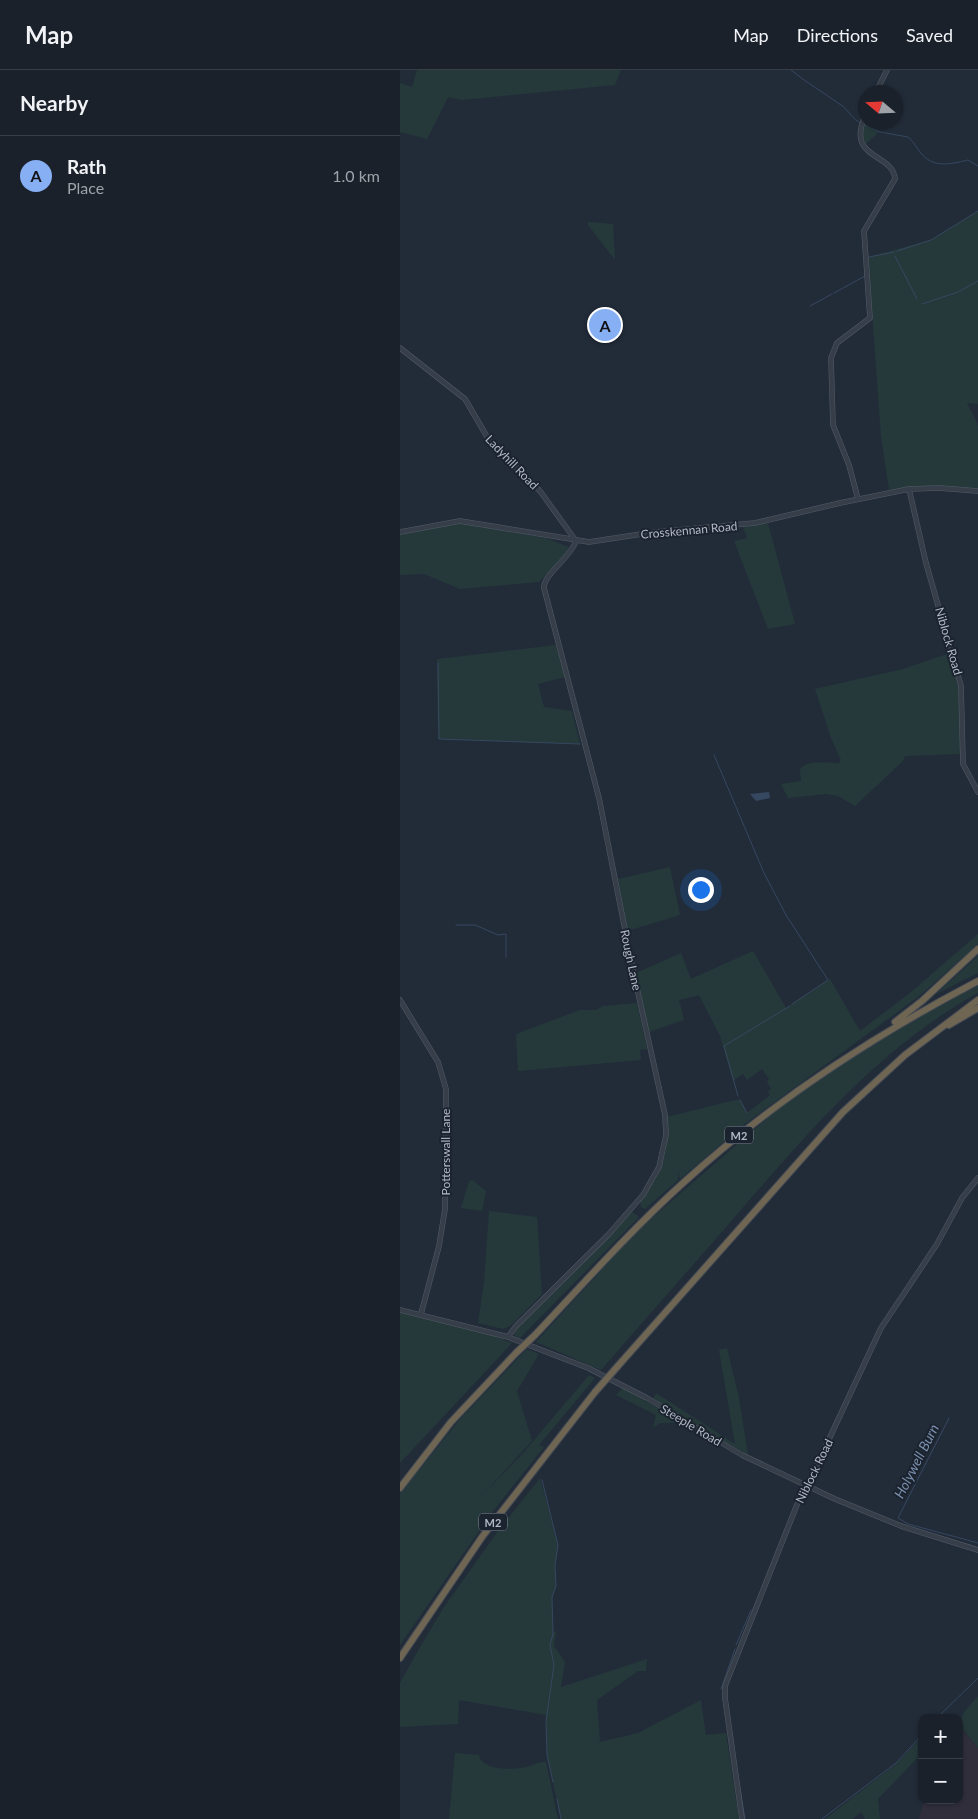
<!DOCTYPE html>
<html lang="en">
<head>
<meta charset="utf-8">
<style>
  :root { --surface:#1a212b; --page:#232933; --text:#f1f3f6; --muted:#9fa3a9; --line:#383e47; --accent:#87aff4 }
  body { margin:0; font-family:Lato,sans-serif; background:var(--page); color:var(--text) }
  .controls { position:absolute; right:15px; bottom:15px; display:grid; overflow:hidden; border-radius:10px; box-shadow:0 1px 4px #0004 }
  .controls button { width:45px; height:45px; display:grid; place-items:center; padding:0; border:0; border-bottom:1px solid var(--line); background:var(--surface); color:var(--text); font:25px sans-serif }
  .compass { position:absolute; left:458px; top:15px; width:45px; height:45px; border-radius:50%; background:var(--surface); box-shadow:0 1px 4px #0004; rotate:289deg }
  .you { position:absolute; left:300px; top:819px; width:18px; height:18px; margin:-12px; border:4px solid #fff; border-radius:50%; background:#1a73e8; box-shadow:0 0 0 8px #1a73e833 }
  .badge { display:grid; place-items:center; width:32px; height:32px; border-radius:50%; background:var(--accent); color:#111; font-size:16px; font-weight:700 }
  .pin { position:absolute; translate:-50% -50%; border:2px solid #fff; box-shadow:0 1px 5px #0006 }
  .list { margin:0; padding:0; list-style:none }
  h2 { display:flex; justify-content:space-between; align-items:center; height:65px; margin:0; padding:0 20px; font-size:21px }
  h2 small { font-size:16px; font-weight:400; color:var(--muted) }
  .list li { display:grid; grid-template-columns:32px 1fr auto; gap:15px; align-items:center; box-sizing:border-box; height:80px; padding:0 20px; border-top:1px solid var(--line) }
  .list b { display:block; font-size:19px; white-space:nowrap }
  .list p { margin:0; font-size:16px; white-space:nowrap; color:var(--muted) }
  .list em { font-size:16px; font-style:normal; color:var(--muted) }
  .map { position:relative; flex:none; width:578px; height:1749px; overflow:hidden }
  header { display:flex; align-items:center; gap:30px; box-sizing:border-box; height:70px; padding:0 25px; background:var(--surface); border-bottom:1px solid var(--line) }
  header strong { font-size:24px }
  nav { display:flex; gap:28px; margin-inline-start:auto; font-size:18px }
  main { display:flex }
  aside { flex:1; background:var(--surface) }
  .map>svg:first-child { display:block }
  .medical { fill:#302e3b }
  .green { fill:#25393b }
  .water { fill:#364760 }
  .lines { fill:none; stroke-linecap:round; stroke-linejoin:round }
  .stream { stroke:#364760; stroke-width:1 }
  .minor-casing { stroke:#545b67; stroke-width:5.5 }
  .highway-casing { stroke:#414854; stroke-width:8 }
  .minor { stroke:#363e49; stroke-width:4.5 }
  .highway { stroke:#6f6553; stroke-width:6 }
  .highway-bridge-casing { stroke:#414854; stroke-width:8; stroke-linecap:butt }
  .highway-bridge { stroke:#6f6553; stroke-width:6 }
  .labels { text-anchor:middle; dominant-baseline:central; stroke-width:4; stroke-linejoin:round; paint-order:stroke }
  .shield { fill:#1b232e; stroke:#848b98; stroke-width:1 }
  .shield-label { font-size:11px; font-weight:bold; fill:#b1b8c6 }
  .street-label { font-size:12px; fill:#b1b8c6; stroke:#1b232e }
  .water-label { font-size:14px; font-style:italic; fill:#7a8ead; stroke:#1b232e }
</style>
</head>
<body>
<header>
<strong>Map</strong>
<nav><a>Map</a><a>Directions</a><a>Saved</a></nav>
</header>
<main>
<aside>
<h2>Nearby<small></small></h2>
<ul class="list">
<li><span class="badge">A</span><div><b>Rath</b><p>Place</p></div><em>1.0 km</em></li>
</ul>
</aside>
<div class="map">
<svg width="578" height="1749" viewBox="0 0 578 1749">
  <rect width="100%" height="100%" fill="#222c39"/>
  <path class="medical" d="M559 1656 578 1678V1749H519L524 1730H559Z"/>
  <path class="green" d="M17 0H221L215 15 62 30 48 27 27 69 0 62V13L12 17Z
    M464 54 479 62 466 74 461 63Z
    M578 141V334L567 333 578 355V418L523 416 489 420 481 366 468 187 531 170Z
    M188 152 213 154 215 190 188 155Z
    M63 453 145 468 169 477 162 488 139 512 60 519 24 504 0 505V464Z
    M368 453 395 554 368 559 334 471 347 468 343 457Z
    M156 575 165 607 138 614 144 637 172 641 180 674 38 669 37 589Z
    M550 583 560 625 561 684 505 686 503 691 455 736 438 726 426 724 388 728 381 714 401 711 400 699C409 689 426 694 439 693L441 690 431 668 415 619 503 599Z
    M270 797 280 845 227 861 218 809Z
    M578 864V874L518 927 346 1053 280 1109 278 1102V1110L245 1139 241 1137 240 1132C264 1100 268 1087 267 1047L335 1030H340L347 1043 370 1025 368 1021 371 1019 367 1012 369 1009 362 999 347 1010 343 1004 333 1011 320 966 299 925 279 930 284 950 249 962 236 903 281 883 291 909 353 881 386 938 430 909 460 961 511 922Z
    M578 886V903L536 924Z
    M578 915V923C483 975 410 1060 340 1141 294 1194 247 1247 201 1300L136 1272 238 1160 386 1032 449 989 533 939Z
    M237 933 247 979 240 980 241 990 118 1001 116 964 180 940H196L203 936Z
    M72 1110 86 1121 82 1141 61 1138 69 1111Z
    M89 1141 137 1147 142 1224 110 1256 103 1259 78 1253 84 1213Z
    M231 1141 239 1147 120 1268 115 1266 114 1261Z
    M0 1242 77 1259 112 1273 0 1393Z
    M327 1278 339 1328 348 1385 253 1329 256 1323 335 1374 319 1280Z
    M127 1279 139 1284 117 1321 132 1371 74 1434 124 1382 189 1305 195 1308 139 1375 144 1377 93 1441 0 1575V1424L61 1348Z
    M223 1318 275 1348 274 1353H260L253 1358 256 1345 216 1325Z
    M140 1408 158 1475 155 1495 156 1516 152 1527 153 1561 156 1562 154 1576 165 1592 161 1617 247 1589 246 1601H238L197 1630 200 1672 238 1663 301 1630 306 1665 326 1663 339 1749H161L147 1685 146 1645 59 1630 58 1654 0 1657V1613L16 1584 44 1537 98 1461Z
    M578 1626V1678C556 1651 554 1653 578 1626Z
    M521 1668 522 1683 478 1729 480 1749H465L461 1742 453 1749H425L496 1694Z
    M55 1683 79 1685C82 1701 113 1700 126 1697 133 1696 139 1691 146 1692L158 1749H49Z"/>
  <path class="water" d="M369 722 370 728 356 731 350 724Z"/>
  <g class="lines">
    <path class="stream" d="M391 0C407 13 424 23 441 35 449 40 452 50 461 53
      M465 55 480 62 508 67C513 71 516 77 520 82 533 99 550 94 568 90L578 96
      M497 181 531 170 578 141
      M495 186 517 229
      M469 187 494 182
      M434 223 465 206
      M522 234 558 222 578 211
      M410 236 432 224
      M38 593 39 669 180 674
      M314 685 364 803 386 845 428 910 392 934
      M56 855H75L98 865 106 864V887
      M338 1026 324 976 390 936
      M340 1030 347 1043
      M549 1348 498 1448 508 1454 578 1473
      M142 1410 158 1475 155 1495 156 1516 152 1527 153 1564 150 1575 154 1595 146 1651 147 1685 153 1712
      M336 1575 351 1540
      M321 1619 335 1579
      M537 1648 578 1608
      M338 1705 345 1749
      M157 1729 161 1749
      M422 1749 496 1693 522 1665"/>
    <g class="minor-casing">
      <path id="minor" d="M476 22 487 0
        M0 278 65 329 89 370 140 421 176 471
        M509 419 526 493 561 616 563 694 578 722
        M458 429 449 395 433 355 431 288 437 273 470 248 464 161 495 109C493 82 444 90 466 44
        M0 462 60 451 189 472 255 462 355 453 440 433 509 419 539 418 578 421
        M0 930 38 992 46 1019 45 1139 39 1176 21 1244
        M0 1240 108 1267 188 1298 247 1328 342 1385 435 1429 501 1456 578 1480
        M108 1267 116 1256 208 1165 243 1125 259 1097 266 1065 265 1045 233 900 199 728 144 518C143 505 171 487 176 471
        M342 1749 325 1628V1616L404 1417 408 1414 481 1258 537 1174 562 1128 578 1108"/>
    </g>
    <g class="highway-casing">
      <path id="highway" d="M495 952 522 931 578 879
        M549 955 578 938
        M135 1265C183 1214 230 1161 283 1113 372 1032 471 967 578 911
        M217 1297 443 1042 505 985 578 930
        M0 1418 51 1352 116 1283
        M0 1588 82 1467 195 1322"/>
    </g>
    <use href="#minor" class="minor"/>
    <use href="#highway" class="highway"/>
    <g class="highway-bridge-casing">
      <path id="highway-bridge" d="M116 1283 135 1265
        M195 1322 217 1297"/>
    </g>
    <use href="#highway-bridge" class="highway-bridge"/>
  </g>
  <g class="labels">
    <g class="shield">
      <rect x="325" y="1056.5" width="28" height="17" rx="4"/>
      <rect x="79" y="1443.5" width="28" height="17" rx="4"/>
    </g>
    <g class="shield-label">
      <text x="339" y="1065">M2</text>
      <text x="93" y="1452">M2</text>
    </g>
    <g class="street-label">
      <text transform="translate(112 392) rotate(46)">Ladyhill Road</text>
      <text transform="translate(289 460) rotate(-5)">Crosskennan Road</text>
      <text transform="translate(549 571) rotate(74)">Niblock Road</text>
      <text transform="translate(231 890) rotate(78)">Rough Lane</text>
      <text transform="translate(45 1082) rotate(-90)">Potterswall Lane</text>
      <text transform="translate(291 1355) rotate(31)">Steeple Road</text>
      <text transform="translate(414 1401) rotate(-64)">Niblock Road</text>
    </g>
    <g class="water-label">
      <text transform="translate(516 1391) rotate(-63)">Holywell Burn</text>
    </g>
  </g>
</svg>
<div class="controls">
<button>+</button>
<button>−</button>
</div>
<svg class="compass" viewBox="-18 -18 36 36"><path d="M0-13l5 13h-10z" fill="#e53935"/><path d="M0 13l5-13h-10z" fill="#9fa3a9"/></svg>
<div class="you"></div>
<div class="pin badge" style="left:205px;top:255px">A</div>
</div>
</main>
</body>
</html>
